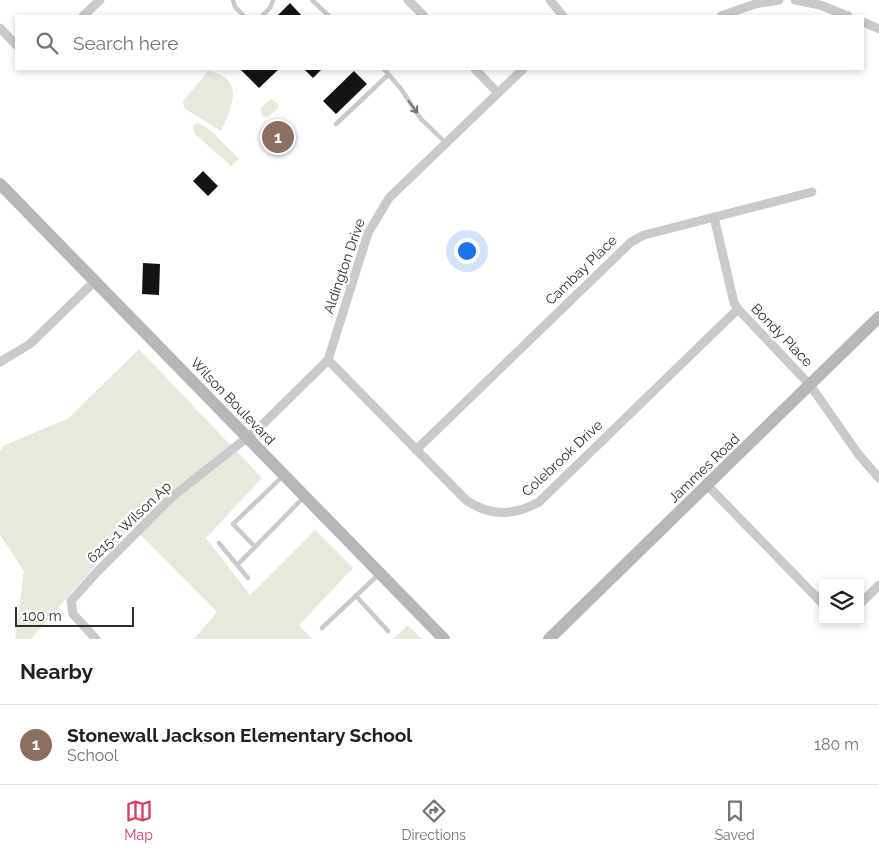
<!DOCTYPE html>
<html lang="en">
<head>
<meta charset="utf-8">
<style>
  :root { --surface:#fff; --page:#f6f6f6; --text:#202124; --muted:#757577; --line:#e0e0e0; --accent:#d83c5f }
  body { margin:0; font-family:Raleway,sans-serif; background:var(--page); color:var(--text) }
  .controls { position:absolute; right:15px; bottom:15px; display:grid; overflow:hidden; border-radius:0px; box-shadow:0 2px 8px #0003 }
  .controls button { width:45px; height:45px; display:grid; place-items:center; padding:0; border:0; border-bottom:1px solid var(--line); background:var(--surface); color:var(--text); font:25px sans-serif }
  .scale { position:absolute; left:15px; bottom:12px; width:119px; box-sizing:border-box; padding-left:5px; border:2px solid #2d2d2d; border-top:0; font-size:14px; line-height:18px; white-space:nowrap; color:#2d2d2d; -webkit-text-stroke:4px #fff; paint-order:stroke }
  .you { position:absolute; left:466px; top:250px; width:18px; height:18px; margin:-12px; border:4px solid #fff; border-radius:50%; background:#1a73e8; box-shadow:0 0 0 8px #1a73e833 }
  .badge { display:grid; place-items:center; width:32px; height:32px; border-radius:50%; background:var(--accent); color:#fff; font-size:16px; font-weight:700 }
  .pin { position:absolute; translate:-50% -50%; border:2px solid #fff; box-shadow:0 1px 5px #0006 }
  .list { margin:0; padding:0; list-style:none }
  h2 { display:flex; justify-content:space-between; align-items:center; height:65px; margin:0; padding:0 20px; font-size:21px }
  h2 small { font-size:16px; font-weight:400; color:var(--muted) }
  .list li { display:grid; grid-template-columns:32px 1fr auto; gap:15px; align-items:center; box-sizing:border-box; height:80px; padding:0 20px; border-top:1px solid var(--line) }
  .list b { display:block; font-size:19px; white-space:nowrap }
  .list p { margin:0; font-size:16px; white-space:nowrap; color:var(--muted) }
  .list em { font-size:16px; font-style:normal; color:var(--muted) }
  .icon { flex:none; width:28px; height:28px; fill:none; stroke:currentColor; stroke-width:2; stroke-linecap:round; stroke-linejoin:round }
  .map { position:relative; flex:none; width:879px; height:639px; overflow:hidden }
  .search { position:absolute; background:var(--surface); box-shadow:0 2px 8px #0003; left:15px; right:15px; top:15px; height:55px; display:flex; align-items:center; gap:12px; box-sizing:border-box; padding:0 18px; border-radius:0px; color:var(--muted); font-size:19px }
  .sheet { height:145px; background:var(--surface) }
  nav { display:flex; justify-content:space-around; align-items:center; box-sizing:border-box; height:70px; border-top:1px solid var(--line); background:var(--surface); font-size:14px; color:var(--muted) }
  nav a { display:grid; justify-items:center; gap:2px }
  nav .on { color:var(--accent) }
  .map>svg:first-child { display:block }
  .green { fill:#e5eadc }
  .building { fill:#141414 }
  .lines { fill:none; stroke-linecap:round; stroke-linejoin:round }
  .lane { stroke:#cacaca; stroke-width:4.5 }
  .street { stroke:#cacaca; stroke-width:9 }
  .secondary { stroke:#b7b7b7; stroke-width:12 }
  .oneway { stroke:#747474 }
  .labels { text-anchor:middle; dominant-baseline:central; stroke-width:5; stroke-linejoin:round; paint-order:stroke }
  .street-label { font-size:14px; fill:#2d2d2d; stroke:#fff }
</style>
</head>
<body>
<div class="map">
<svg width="879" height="639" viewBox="0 0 879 639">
  <rect width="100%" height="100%" fill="#fff"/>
  <path class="green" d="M208 71C245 77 233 107 221 131L184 108 183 101Z
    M271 99 278 104V109L267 117 262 116 260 109Z
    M198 123 209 129 239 159 231 166 195 134 193 126Z
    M139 349 262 478 206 538 250 595 315 530 353 568 299 625 312 639H194L217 612 131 525 31 639H15L24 571 0 535V451L3 446 69 418Z
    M408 625 422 639H393Z"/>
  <path class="building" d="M290 3 302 16H277Z
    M240 69H279L259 88Z
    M304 69H320L321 70 313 78Z
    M354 71 367 84 336 114 323 101Z
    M203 171 218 186 208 196 193 181Z
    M143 263 160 264 159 295 142 294Z"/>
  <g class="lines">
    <path class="lane" d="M233 0 235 7 244 16
      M312 0 329 16
      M262 16 270 8 273 0
      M384 69 401 89 421 119 446 143
      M336 124 388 75
      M283 476 233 524 255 547 303 498
      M219 543 248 578
      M237 565 255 547
      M356 596 388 631
      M322 628 379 574"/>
    <path class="street" d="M408 0 424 16
      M550 0 563 16
      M795 0 820 5 848 16
      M83 16 100 0
      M721 16 755 4 779 0
      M863 22 879 29
      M0 28 16 45
      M475 69 497 92
      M714 217 734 303 738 309 810 385 859 455 879 478
      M328 360 466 500C490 517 514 516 539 502L738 309
      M0 362 30 344 95 281
      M416 450 631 242 644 235 812 192
      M707 485 823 604
      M860 604 879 585
      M96 639 73 614 71 601 97 572 172 497 258 429 328 360 368 233 389 198 523 69"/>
    <path class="secondary" d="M0 184 444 639
      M549 639 879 317"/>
  </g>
  <defs><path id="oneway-shaft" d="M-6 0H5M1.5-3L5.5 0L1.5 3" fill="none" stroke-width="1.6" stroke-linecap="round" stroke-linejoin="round" transform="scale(1.25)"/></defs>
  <use class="oneway" href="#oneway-shaft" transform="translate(413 107) rotate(53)"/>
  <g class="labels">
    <g class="street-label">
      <text transform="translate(344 266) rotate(-71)">Aldington Drive</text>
      <text transform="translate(581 270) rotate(-44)">Cambay Place</text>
      <text transform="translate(782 335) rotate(46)">Bondy Place</text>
      <text transform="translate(233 401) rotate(46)">Wilson Boulevard</text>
      <text transform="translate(562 458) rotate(-43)">Colebrook Drive</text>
      <text transform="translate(704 468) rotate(-44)">Jammes Road</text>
      <text transform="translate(129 522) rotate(-44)">6215-1 Wilson Ap</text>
    </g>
  </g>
</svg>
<div class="controls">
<button><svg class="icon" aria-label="layers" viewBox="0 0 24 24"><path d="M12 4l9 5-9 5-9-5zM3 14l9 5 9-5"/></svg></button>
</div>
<div class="scale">100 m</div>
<div class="you"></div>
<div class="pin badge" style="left:278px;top:137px;background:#8d6e63">1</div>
<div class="search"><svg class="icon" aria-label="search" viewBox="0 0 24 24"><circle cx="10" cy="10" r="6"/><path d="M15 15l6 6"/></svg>Search here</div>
</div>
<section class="sheet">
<h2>Nearby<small></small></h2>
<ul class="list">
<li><span class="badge" style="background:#8d6e63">1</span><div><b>Stonewall Jackson Elementary School</b><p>School</p></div><em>180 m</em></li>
</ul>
</section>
<nav>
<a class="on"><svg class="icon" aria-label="map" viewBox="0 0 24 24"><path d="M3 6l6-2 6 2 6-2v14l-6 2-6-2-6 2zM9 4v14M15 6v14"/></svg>Map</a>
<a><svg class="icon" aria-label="directions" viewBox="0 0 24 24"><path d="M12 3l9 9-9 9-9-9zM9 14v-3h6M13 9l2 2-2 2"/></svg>Directions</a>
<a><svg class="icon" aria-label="saved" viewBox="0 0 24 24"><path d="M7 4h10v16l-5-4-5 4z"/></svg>Saved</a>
</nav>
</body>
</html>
